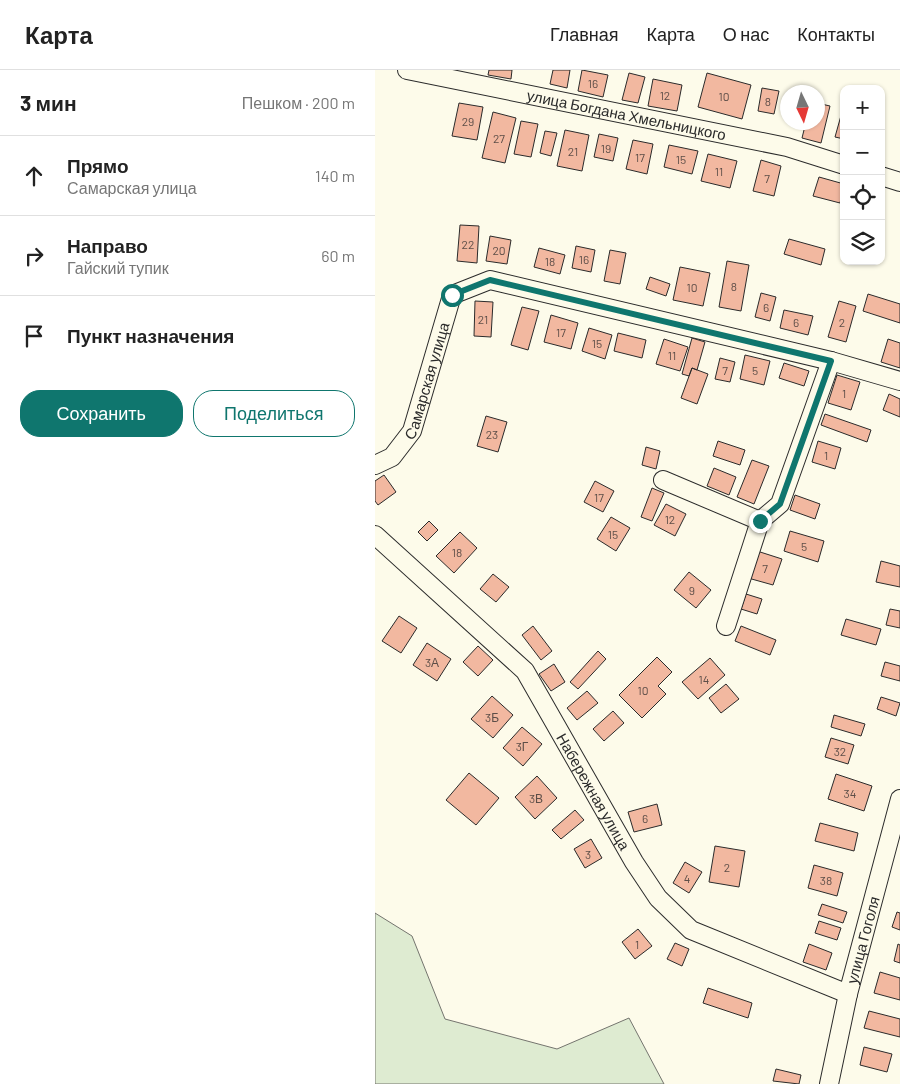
<!DOCTYPE html>
<html lang="ru">
<head>
<meta charset="utf-8">
<style>
  :root { --surface:#fff; --page:#f6f6f6; --text:#222; --muted:#767676; --line:#e0e0e0; --accent:#0f766e }
  body { margin:0; font-family:Barlow,sans-serif; background:var(--page); color:var(--text) }
  .controls { position:absolute; right:15px; top:15px; display:grid; overflow:hidden; border-radius:10px; box-shadow:0 1px 4px #0004 }
  .controls button { width:45px; height:45px; display:grid; place-items:center; padding:0; border:0; border-bottom:1px solid var(--line); background:var(--surface); color:var(--text); font:25px sans-serif }
  .compass { position:absolute; left:405px; top:15px; width:45px; height:45px; border-radius:50%; background:var(--surface); box-shadow:0 1px 4px #0004; rotate:175deg }
  .stop { position:absolute; width:15px; height:15px; margin:-11px; border:4px solid #0f766e; border-radius:50%; background:#fff }
  .stop.end { background:#0f766e; border-color:#fff; box-shadow:0 1px 5px #0008 }
  .list { margin:0; padding:0; list-style:none }
  h2 { display:flex; justify-content:space-between; align-items:center; height:65px; margin:0; padding:0 20px; font-size:21px }
  h2 small { font-size:16px; font-weight:400; color:var(--muted) }
  .list li { display:grid; grid-template-columns:32px 1fr auto; gap:15px; align-items:center; box-sizing:border-box; height:80px; padding:0 20px; border-top:1px solid var(--line) }
  .list b { display:block; font-size:19px; white-space:nowrap }
  .list p { margin:0; font-size:16px; white-space:nowrap; color:var(--muted) }
  .list em { font-size:16px; font-style:normal; color:var(--muted) }
  .actions { display:flex; gap:10px; padding:15px 20px }
  .actions a { flex:1; padding:11px 0; border:1px solid var(--accent); border-radius:20px; text-align:center; font-size:18px; color:var(--accent) }
  .actions .main { background:var(--accent); color:#fff }
  .icon { flex:none; width:28px; height:28px; fill:none; stroke:currentColor; stroke-width:2; stroke-linecap:round; stroke-linejoin:round }
  .map { position:relative; flex:none; width:525px; height:1014px; overflow:hidden }
  header { display:flex; align-items:center; gap:30px; box-sizing:border-box; height:70px; padding:0 25px; background:var(--surface); border-bottom:1px solid var(--line) }
  header strong { font-size:24px }
  nav { display:flex; gap:28px; margin-inline-start:auto; font-size:18px }
  main { display:flex }
  aside { flex:1; background:var(--surface) }
  .map>svg:first-child { display:block }
  .green { fill:#deebd1; stroke:#74746e }
  .building { fill:#f2b8a0; stroke:#2b2b2b }
  .lines { fill:none; stroke-linecap:round; stroke-linejoin:round }
  .minor-casing { stroke:#2b2b2b; stroke-width:20 }
  .minor { stroke:#fdfbea; stroke-width:18 }
  .route { stroke:#0f766e; stroke-width:6 }
  .labels { text-anchor:middle; dominant-baseline:central; stroke-width:4; stroke-linejoin:round; paint-order:stroke }
  .number-label { font-size:12px; fill:#5d4e48 }
  .street-label { font-size:15px; fill:#2b2b2b; stroke:#fdfbea }
</style>
</head>
<body>
<header>
<strong>Карта</strong>
<nav><a>Главная</a><a>Карта</a><a>О нас</a><a>Контакты</a></nav>
</header>
<main>
<aside>
<h2>3 мин<small>Пешком · 200 m</small></h2>
<ul class="list">
<li><svg class="icon" aria-label="ahead" viewBox="0 0 24 24"><path d="M12 20V5M6 11l6-6 6 6"/></svg><div><b>Прямо</b><p>Самарская улица</p></div><em>140 m</em></li>
<li><svg class="icon" aria-label="right" viewBox="0 0 24 24"><path d="M7 20v-9h11M14 6l5 5-5 5"/></svg><div><b>Направо</b><p>Гайский тупик</p></div><em>60 m</em></li>
<li><svg class="icon" aria-label="arrive" viewBox="0 0 24 24"><path d="M6 21V4h12l-3 4 3 4H6"/></svg><div><b>Пункт назначения</b></div></li>
</ul>
<div class="actions"><a class="main">Сохранить</a><a>Поделиться</a></div>
</aside>
<div class="map">
<svg width="525" height="1014" viewBox="0 0 525 1014">
  <rect width="100%" height="100%" fill="#fdfbea"/>
  <path class="green" d="M0 843 37 866 70 949 182 979 254 948 289 1014H0Z"/>
  <path class="building" d="M114 0H137L136 9 113 5Z
    M178 0H195L192 18 175 14Z
    M207 0 233 5 228 27 203 21Z
    M254 3 270 7 263 33 247 30Z
    M332 3 376 15 367 49 323 37Z
    M278 9 307 15 302 41 273 36Z
    M387 18 404 21 399 44 383 41Z
    M84 33 108 37 102 70 77 66Z
    M442 33 455 36 446 73 427 68 431 52H442Z
    M118 42 141 48 130 93 107 88Z
    M467 42 469 43V69L460 67Z
    M146 51 163 54 156 87 139 84Z
    M190 60 214 65 207 101 182 96Z
    M170 61 182 63 176 86 165 83Z
    M224 64 243 68 238 91 219 87Z
    M258 70 278 74 272 104 251 99Z
    M294 75 323 81 317 104 289 97Z
    M333 84 362 91 355 118 326 111Z
    M386 90 406 96 399 126 378 121Z
    M444 107 469 114 465 133 438 126Z
    M85 155 104 156 102 193 82 191Z
    M115 166 136 170 132 194 111 191Z
    M414 169 450 179 446 195 409 184Z
    M201 176 220 180 216 202 197 198Z
    M164 178 190 185 185 204 159 197Z
    M235 180 251 183 245 214 229 211Z
    M352 191 374 195 366 241 344 237Z
    M305 197 335 203 328 236 298 230Z
    M275 207 295 214 291 226 271 219Z
    M386 223 401 227 395 251 380 247Z
    M493 224 525 234V253L488 241Z
    M100 231 118 232 116 267 99 266Z
    M464 231 481 236 471 272 453 267Z
    M147 237 164 241 153 280 136 275Z
    M409 240 438 246 433 265 405 258Z
    M176 245 203 253 196 279 169 272Z
    M214 258 237 265 230 289 207 281Z
    M243 263 271 270 267 288 239 281Z
    M317 268 330 272 322 300 317 298 314 306 307 304Z
    M289 269 313 277 305 301 281 294Z
    M513 269 525 273V298L506 292Z
    M370 285 395 291 389 315 365 309Z
    M345 288 360 292 355 312 340 309Z
    M409 293 434 301 429 316 404 308Z
    M317 298 333 304 322 334 306 328Z
    M462 305 485 312 476 340 453 333Z
    M514 324 525 329V347L508 340Z
    M450 344 496 360 492 372 446 355Z
    M111 346 132 352 123 382 102 376Z
    M343 371 370 380 365 395 338 386Z
    M443 371 466 378 460 399 437 392Z
    M271 377 285 381 281 399 267 395Z
    M377 390 394 396 379 434 362 427Z
    M339 398 361 407 354 425 332 416Z
    M9 405 21 422 3 435 0 431V411Z
    M220 411 239 421 228 442 209 432Z
    M277 418 289 423 277 451 266 447Z
    M420 425 445 434 440 449 415 440Z
    M291 434 311 444 300 466 279 455Z
    M236 447 255 458 241 481 222 469Z
    M54 451 63 460 52 471 43 462Z
    M415 461 449 471 443 492 409 481Z
    M85 462 102 478 79 503 61 486Z
    M382 481 407 489 398 515 373 508Z
    M506 491 525 496V517L501 512Z
    M314 502 336 520 321 538 299 520Z
    M118 504 134 517 121 532 105 519Z
    M371 524 387 529 382 544 366 539Z
    M515 539 525 541V558L511 555Z
    M24 546 42 558 26 583 7 571Z
    M471 549 506 559 501 575 466 565Z
    M158 556 177 581 166 590 147 565Z
    M366 556 401 570 395 585 360 571Z
    M52 573 76 589 62 611 38 595Z
    M103 576 118 590 103 606 88 592Z
    M223 581 231 589 203 619 195 612Z
    M282 587 297 602 283 616 291 624 267 648 244 625Z
    M335 588 350 605 323 629 307 612Z
    M510 592 525 596V611L506 606Z
    M179 594 190 612 176 621 164 604Z
    M351 614 364 629 346 643 334 628Z
    M212 621 223 633 202 650 192 638Z
    M117 626 138 645 118 668 96 649Z
    M506 627 525 633 521 646 502 639Z
    M238 641 249 653 229 671 218 659Z
    M459 645 490 654 486 666 456 657Z
    M147 657 167 674 148 696 128 678Z
    M456 668 479 675 473 694 450 687Z
    M94 703 124 728 101 755 71 730Z
    M461 704 497 716 489 741 453 729Z
    M162 706 182 728 160 749 140 727Z
    M282 734 287 755 259 762 253 742Z
    M200 740 209 750 186 769 177 760Z
    M445 753 483 763 479 781 440 771Z
    M216 769 227 788 210 798 199 779Z
    M340 776 370 781 364 817 334 812Z
    M310 792 327 802 314 823 298 813Z
    M439 795 468 803 462 826 433 818Z
    M447 834 472 842 468 853 443 845Z
    M522 842 525 843V860L517 857Z
    M444 851 466 858 462 870 440 863Z
    M263 859 277 876 260 889 247 872Z
    M300 873 314 879 307 896 292 889Z
    M434 874 457 883 451 900 428 892Z
    M523 874 525 875V893L519 891Z
    M505 902 525 908V930L499 923Z
    M333 918 377 933 373 948 328 933Z
    M494 941 525 949V967L489 958Z
    M489 977 517 984 512 1002 485 995Z
    M401 999 426 1005 424 1014 398 1011Z"/>
  <g class="lines">
    <g class="minor-casing">
      <g id="minor">
        <path id="s1" d="M32 0 412 77 469 95"/>
        <path d="M506 106 525 112"/>
        <path id="s2" d="M0 395 17 387 37 361 77 225 115 210 456 291 525 311"/>
        <path d="M288 410 385 451 405 434 456 291"/>
        <path id="s3" d="M0 465 150 601 259 792 283 828 316 860 473 924"/>
        <path d="M351 556 385 451"/>
        <path id="s4" d="M454 1014 473 924 525 729"/>
      </g>
    </g>
    <use href="#minor" class="minor"/>
  </g>
  <g class="lines">
    <path class="route" d="M77 225 115 210 456 291 405 434 385 451"/>
  </g>
  <g class="labels">
    <g class="number-label">
      <text x="218" y="13">16</text>
      <text x="290" y="25">12</text>
      <text x="349" y="26">10</text>
      <text x="393" y="31">8</text>
      <text x="93" y="51">29</text>
      <text x="124" y="68">27</text>
      <text x="231" y="78">19</text>
      <text x="198" y="81">21</text>
      <text x="265" y="87">17</text>
      <text x="306" y="89">15</text>
      <text x="344" y="101">11</text>
      <text x="392" y="108">7</text>
      <text x="93" y="174">22</text>
      <text x="124" y="180">20</text>
      <text x="209" y="189">16</text>
      <text x="175" y="191">18</text>
      <text x="359" y="216">8</text>
      <text x="317" y="217">10</text>
      <text x="391" y="237">6</text>
      <text x="108" y="249">21</text>
      <text x="421" y="252">6</text>
      <text x="467" y="252">2</text>
      <text x="186" y="262">17</text>
      <text x="222" y="273">15</text>
      <text x="297" y="285">11</text>
      <text x="350" y="300">7</text>
      <text x="380" y="300">5</text>
      <text x="469" y="323">1</text>
      <text x="117" y="364">23</text>
      <text x="451" y="385">1</text>
      <text x="224" y="427">17</text>
      <text x="295" y="449">12</text>
      <text x="238" y="464">15</text>
      <text x="429" y="476">5</text>
      <text x="82" y="482">18</text>
      <text x="390" y="498">7</text>
      <text x="317" y="520">9</text>
      <text x="57" y="592">3А</text>
      <text x="329" y="609">14</text>
      <text x="268" y="620">10</text>
      <text x="117" y="647">3Б</text>
      <text x="147" y="676">3Г</text>
      <text x="465" y="681">32</text>
      <text x="475" y="723">34</text>
      <text x="161" y="728">3В</text>
      <text x="270" y="748">6</text>
      <text x="213" y="784">3</text>
      <text x="352" y="797">2</text>
      <text x="312" y="808">4</text>
      <text x="451" y="810">38</text>
      <text x="262" y="874">1</text>
    </g>
    <g class="street-label">
      <text stroke="none"><textPath href="#s1" startOffset="224">улица Богдана Хмельницкого</textPath></text>
      <text stroke="none"><textPath href="#s2" startOffset="104">Самарская улица</textPath></text>
      <text stroke="none"><textPath href="#s3" startOffset="341">Набережная улица</textPath></text>
      <text stroke="none"><textPath href="#s4" startOffset="148">улица Гоголя</textPath></text>
    </g>
  </g>
</svg>
<div class="controls">
<button>+</button>
<button>−</button>
<button><svg class="icon" aria-label="locate" viewBox="0 0 24 24"><circle cx="12" cy="12" r="6"/><path d="M12 2v4M12 18v4M2 12h4M18 12h4"/></svg></button>
<button><svg class="icon" aria-label="layers" viewBox="0 0 24 24"><path d="M12 4l9 5-9 5-9-5zM3 14l9 5 9-5"/></svg></button>
</div>
<svg class="compass" viewBox="-18 -18 36 36"><path d="M0-13l5 13h-10z" fill="#e53935"/><path d="M0 13l5-13h-10z" fill="#767676"/></svg>
<div class="stop" style="left:77px;top:225px"></div>
<div class="stop end" style="left:385px;top:451px"></div>
</div>
</main>
</body>
</html>
